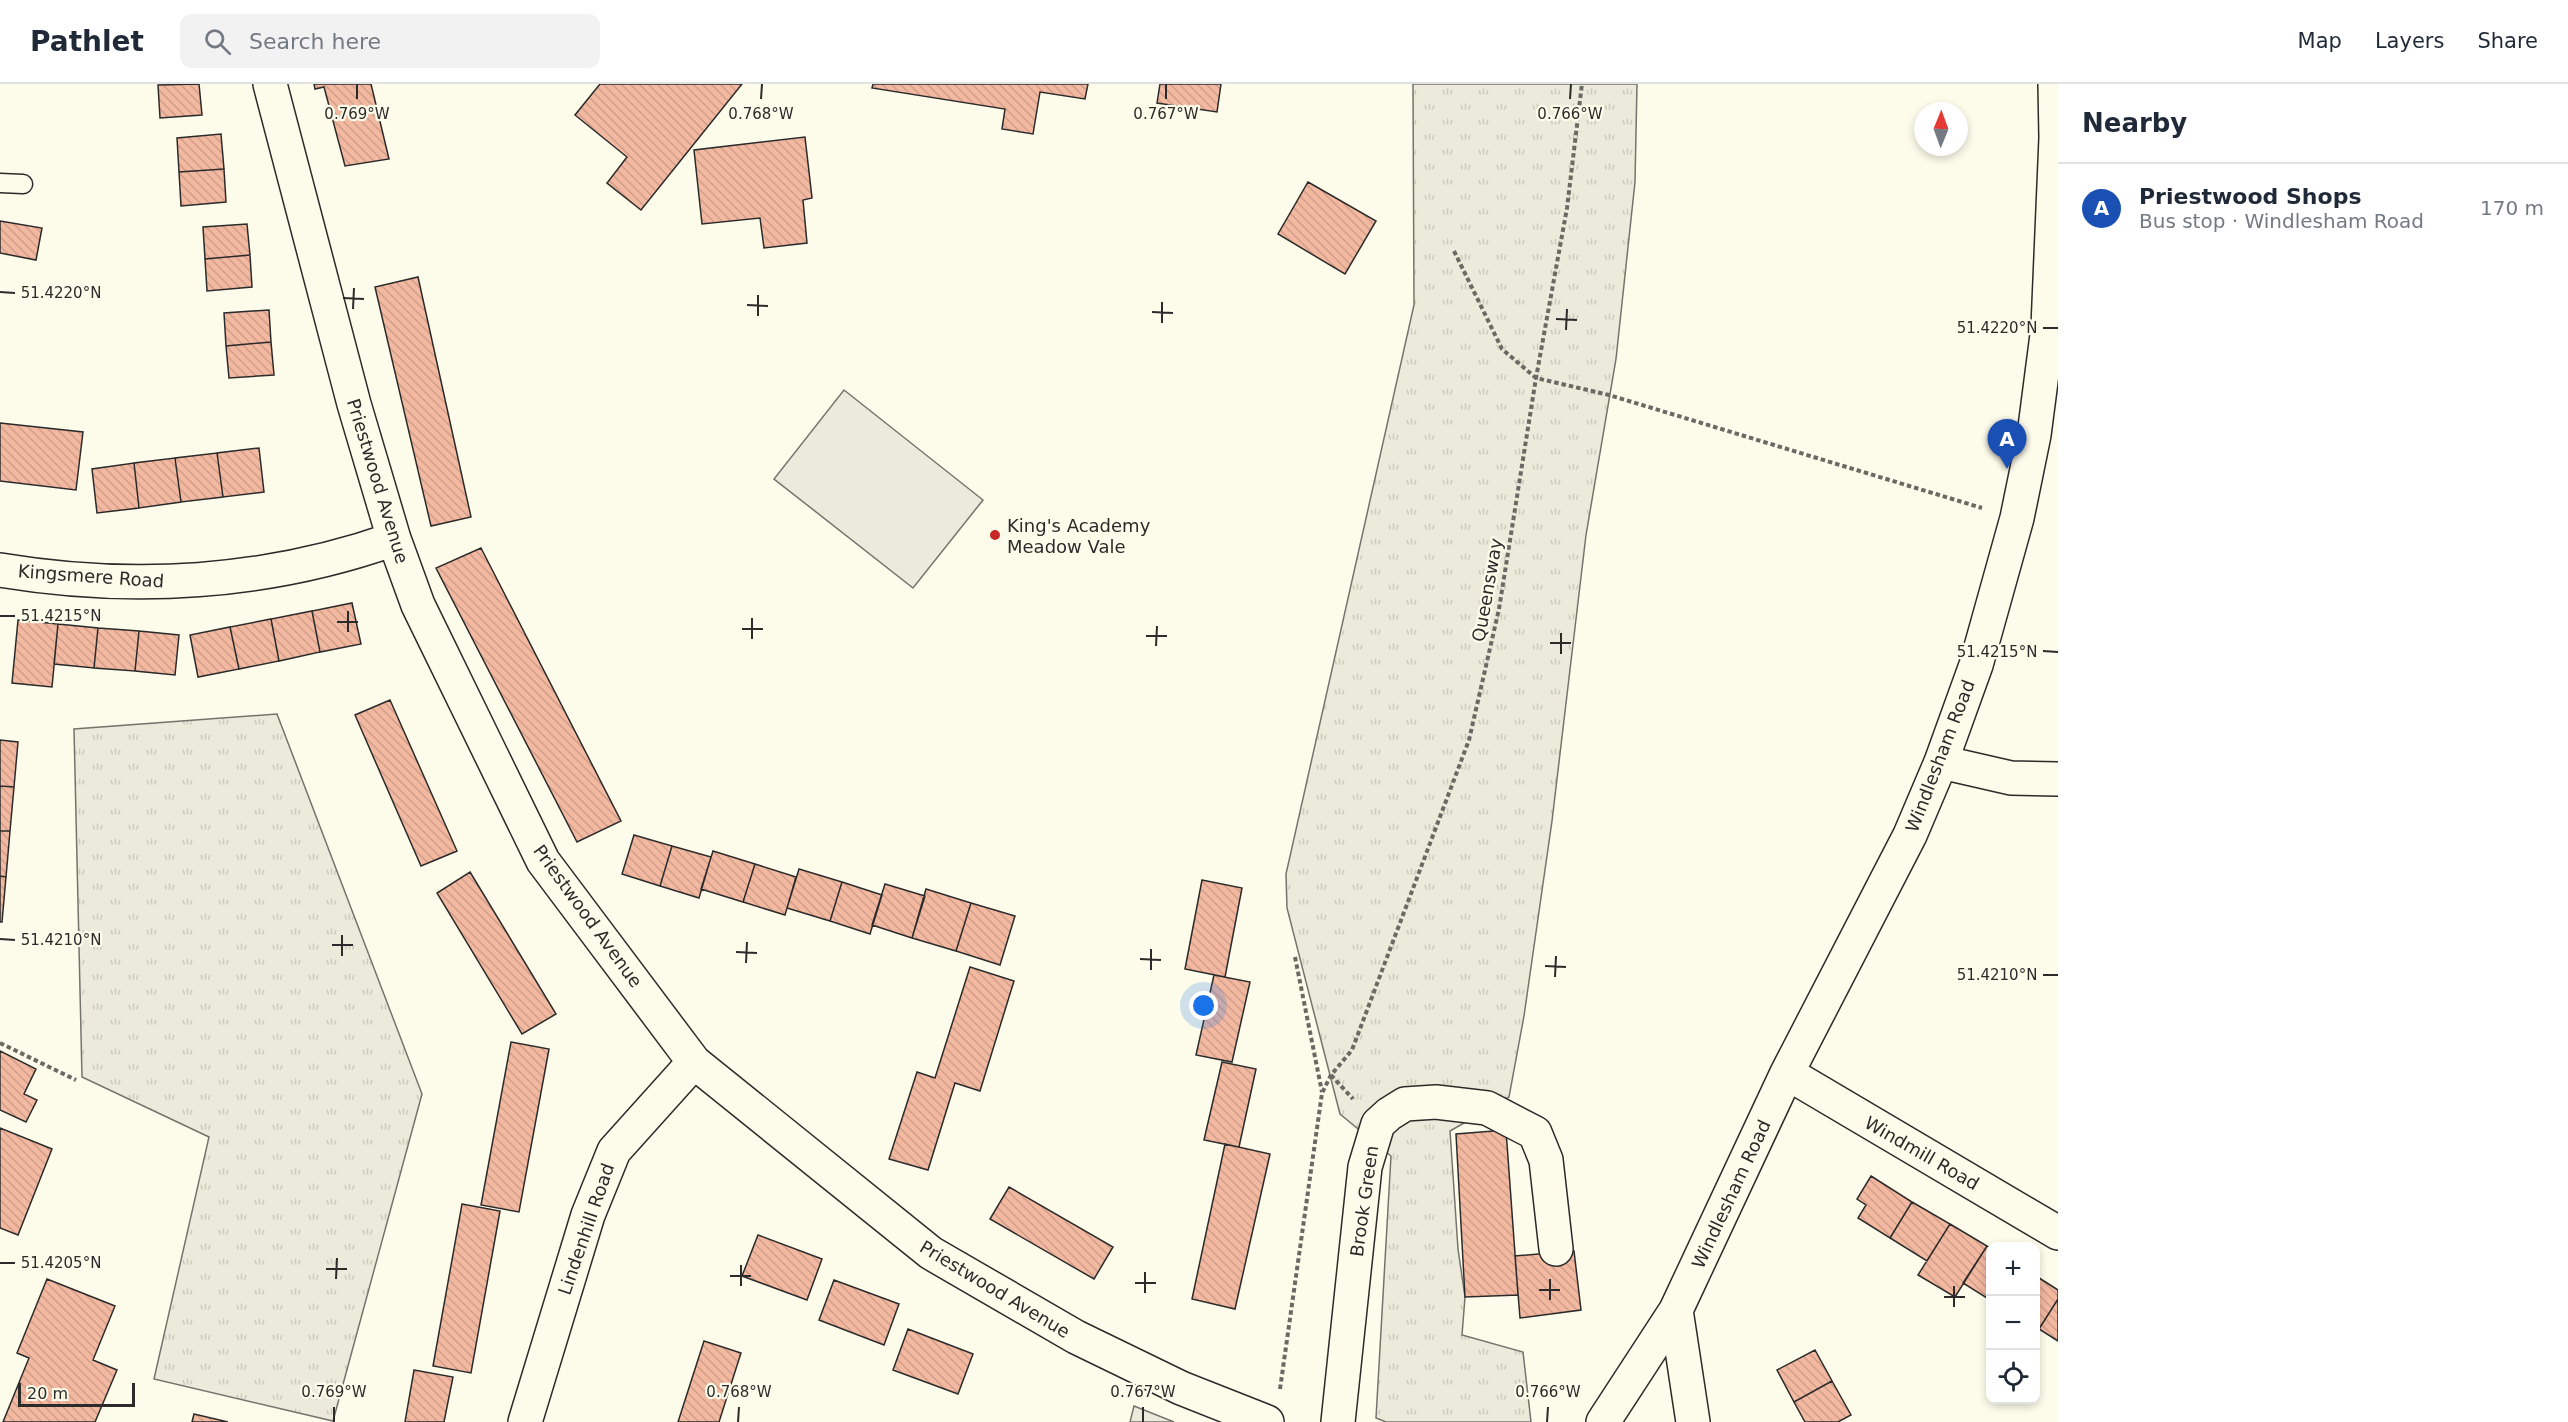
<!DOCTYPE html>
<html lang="en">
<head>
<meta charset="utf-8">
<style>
  :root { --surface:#fff; --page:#f2f2f3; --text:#1f2937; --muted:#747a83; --line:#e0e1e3; --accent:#c62828 }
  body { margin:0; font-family:"DejaVu Sans",sans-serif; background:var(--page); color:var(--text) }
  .controls { position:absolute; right:18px; bottom:18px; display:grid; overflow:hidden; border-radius:12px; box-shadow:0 3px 9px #0003 }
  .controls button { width:54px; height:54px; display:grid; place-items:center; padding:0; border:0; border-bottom:2px solid var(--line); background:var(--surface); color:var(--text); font:30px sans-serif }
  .compass { position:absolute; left:1914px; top:18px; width:54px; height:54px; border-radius:50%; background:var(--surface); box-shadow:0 3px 9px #0003; rotate:1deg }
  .scale { position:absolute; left:18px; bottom:15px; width:117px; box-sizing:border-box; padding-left:6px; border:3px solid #2b2b2b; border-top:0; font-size:16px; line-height:21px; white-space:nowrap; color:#2b2b2b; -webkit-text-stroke:4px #fdfbea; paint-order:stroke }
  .you { position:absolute; left:1204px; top:922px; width:21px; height:21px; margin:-15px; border:4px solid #fff; border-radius:50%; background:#1a73e8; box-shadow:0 0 0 9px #1a73e833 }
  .badge { display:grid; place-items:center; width:39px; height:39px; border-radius:50%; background:var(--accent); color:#fff; font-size:20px; font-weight:700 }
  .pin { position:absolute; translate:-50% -50px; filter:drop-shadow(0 2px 3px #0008) }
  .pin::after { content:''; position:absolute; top:32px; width:21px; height:18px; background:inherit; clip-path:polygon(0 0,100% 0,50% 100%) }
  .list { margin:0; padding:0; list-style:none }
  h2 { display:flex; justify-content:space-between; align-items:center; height:78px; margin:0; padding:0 24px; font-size:26px }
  h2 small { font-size:20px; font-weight:400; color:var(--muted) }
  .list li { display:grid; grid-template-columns:39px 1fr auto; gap:18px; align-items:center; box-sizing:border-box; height:90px; padding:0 24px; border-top:2px solid var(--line) }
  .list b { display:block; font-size:22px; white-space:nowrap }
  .list p { margin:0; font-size:20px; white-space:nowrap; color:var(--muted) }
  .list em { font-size:20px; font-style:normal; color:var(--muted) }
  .icon { flex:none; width:33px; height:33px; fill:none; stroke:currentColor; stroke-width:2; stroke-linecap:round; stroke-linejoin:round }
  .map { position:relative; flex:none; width:2058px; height:1338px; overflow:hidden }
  header { display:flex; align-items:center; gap:36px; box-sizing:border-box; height:84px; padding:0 30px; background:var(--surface); border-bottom:2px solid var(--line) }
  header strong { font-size:28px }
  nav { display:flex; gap:33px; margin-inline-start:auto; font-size:21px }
  .search { width:420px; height:54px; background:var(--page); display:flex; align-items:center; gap:15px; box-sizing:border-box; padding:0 21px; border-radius:12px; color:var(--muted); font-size:22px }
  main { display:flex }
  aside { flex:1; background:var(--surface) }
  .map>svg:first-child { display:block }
  .green { fill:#ecebdb; stroke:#74746e; stroke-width:1.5 }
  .park { fill:url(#park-tufts); stroke:#74746e; stroke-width:1.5 }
  .building { fill:url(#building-back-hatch); stroke:#2b2b2b; stroke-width:1.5 }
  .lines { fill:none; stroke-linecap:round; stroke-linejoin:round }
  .service-casing { stroke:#2b2b2b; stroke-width:21 }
  .minor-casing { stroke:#2b2b2b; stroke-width:36 }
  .path { stroke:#6a6964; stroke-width:4; stroke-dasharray:4.5 3; stroke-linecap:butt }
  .service { stroke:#fdfbea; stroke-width:18 }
  .minor { stroke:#fdfbea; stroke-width:33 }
  .ticks { fill:none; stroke:#2b2b2b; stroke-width:2 }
  .poi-dot { fill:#c62828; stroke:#fdfbea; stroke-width:2 }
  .labels { text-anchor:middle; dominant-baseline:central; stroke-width:4.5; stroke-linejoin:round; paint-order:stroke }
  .street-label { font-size:18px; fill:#2b2b2b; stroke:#fdfbea }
  .poi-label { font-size:18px; fill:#2b2b2b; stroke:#fdfbea; text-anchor:start }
  .ticks-label { font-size:15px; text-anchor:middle; fill:#2b2b2b; stroke:#fdfbea; stroke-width:4.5; stroke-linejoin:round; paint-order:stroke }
</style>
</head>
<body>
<header>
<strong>Pathlet</strong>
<div class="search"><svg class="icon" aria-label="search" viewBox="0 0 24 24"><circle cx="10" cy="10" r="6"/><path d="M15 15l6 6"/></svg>Search here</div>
<nav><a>Map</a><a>Layers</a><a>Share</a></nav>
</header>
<main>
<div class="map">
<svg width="2058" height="1338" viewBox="0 0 2058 1338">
  <defs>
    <pattern id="park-tufts" width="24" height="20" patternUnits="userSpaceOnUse" patternTransform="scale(1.5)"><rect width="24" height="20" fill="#ecebdb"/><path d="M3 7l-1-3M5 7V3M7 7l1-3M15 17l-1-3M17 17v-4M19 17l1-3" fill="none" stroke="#cbcabc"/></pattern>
    <pattern id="building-back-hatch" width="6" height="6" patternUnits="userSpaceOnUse" patternTransform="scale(1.5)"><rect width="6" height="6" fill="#f2b8a0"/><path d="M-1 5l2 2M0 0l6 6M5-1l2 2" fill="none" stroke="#d09e8a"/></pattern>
  </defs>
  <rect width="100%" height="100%" fill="#fdfbea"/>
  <path class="green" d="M844 306 983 416 913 504 774 395Z"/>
  <path class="park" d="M1413 0H1637L1635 98 1616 275 1586 451 1552 737 1524 932 1509 1013 1450 1047 1458 1165 1465 1213 1462 1251 1523 1268 1531 1338H1386L1376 1334 1391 1072 1340 1030 1287 824 1286 790 1414 221Z
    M277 630 422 1010 333 1337 154 1295 209 1053 82 993 74 645Z
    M1134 1322 1174 1338H1130Z"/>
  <path class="building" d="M199 0 202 31 160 34 158 1Z
    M314 0H371L389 75 345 82 324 3 315 5Z
    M600 0H742L641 126 607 99 627 73 575 31Z
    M873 0H1088L1085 15 1040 8 1033 50 1002 45 1005 25 872 4Z
    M1160 0H1221L1217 28 1157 19Z
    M221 50 224 85 179 88 177 54Z
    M805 53 812 114 803 116 807 159 764 164 760 134 702 140 694 66Z
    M224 85 226 118 181 122 179 88Z
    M1308 98 1376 137 1345 190 1278 150Z
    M0 137 42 144 36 176 0 169Z
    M247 140 250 171 205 175 203 143Z
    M250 171 252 203 207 207 205 175Z
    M418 193 471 433 431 442 375 203Z
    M269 226 271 258 226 262 224 229Z
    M271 258 274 291 229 294 226 262Z
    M0 339 83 348 76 406 0 397Z
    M259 364 264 408 223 413 217 369Z
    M217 369 223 413 181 418 175 374Z
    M175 374 181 418 139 424 134 379Z
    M134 379 139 424 97 429 92 385Z
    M481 464 621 737 577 758 436 484Z
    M352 519 361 560 320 568 312 527Z
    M312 527 320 568 279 577 271 535Z
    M271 535 279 577 239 585 230 543Z
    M18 536 58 540 52 603 12 599Z
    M58 540 98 544 94 584 54 580Z
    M230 543 239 585 198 593 190 551Z
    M98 544 139 547 135 587 94 584Z
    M139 547 179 551 175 591 135 587Z
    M390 616 457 767 421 782 355 631Z
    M0 656 18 658 14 703 0 702Z
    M0 702 14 703 10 747H0Z
    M0 747H10L6 793 0 792Z
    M634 751 672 762 660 802 622 790Z
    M672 762 711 773 699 814 660 802Z
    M713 767 755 780 743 818 701 805Z
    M755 780 796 793 785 831 743 818Z
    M799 785 842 798 830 837 787 824Z
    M470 788 556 930 522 950 437 809Z
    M0 792 6 793 2 838H0Z
    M1202 796 1242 804 1225 893 1185 885Z
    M842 798 882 811 870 850 830 837Z
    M885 800 925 812 912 854 872 841Z
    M926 805 971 819 956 867 912 854Z
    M971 819 1015 832 1000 881 956 867Z
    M970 883 1014 897 980 1007 955 999 928 1086 889 1075 917 988 935 994Z
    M1214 891 1250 898 1232 978 1196 971Z
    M511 958 549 965 519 1128 481 1121Z
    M0 967 36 985 24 1010 37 1016 26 1038 0 1026Z
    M1222 978 1256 985 1239 1063 1204 1056Z
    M0 1044 52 1065 18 1151 0 1144Z
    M1506 1046 1518 1211 1465 1213 1456 1050Z
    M1225 1060 1270 1070 1235 1225 1192 1215Z
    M1871 1092 1912 1118 1890 1154 1858 1134 1866 1121 1857 1115Z
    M1009 1103 1113 1163 1094 1195 990 1135Z
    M1912 1118 1950 1140 1927 1177 1890 1154Z
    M462 1120 500 1127 471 1289 433 1282Z
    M1950 1140 1987 1162 1955 1213 1918 1191Z
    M758 1151 822 1175 807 1216 742 1192Z
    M1987 1162 1990 1164V1216L1963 1199Z
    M1574 1167 1581 1226 1520 1234 1515 1172Z
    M2036 1192 2058 1206V1215L2039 1245 2036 1243Z
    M47 1195 115 1222 93 1276 117 1286 95 1338H3L29 1274 17 1269Z
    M834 1196 899 1220 884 1261 819 1236Z
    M2058 1215V1257L2039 1245Z
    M908 1245 973 1270 958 1310 893 1286Z
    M704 1257 741 1269 719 1338H678Z
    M1815 1266 1832 1297 1794 1318 1777 1286Z
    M414 1286 453 1293 444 1338H405Z
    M1832 1297 1851 1331 1838 1338H1805L1794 1318Z
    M194 1330 228 1338H192Z"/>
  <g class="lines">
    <g class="service-casing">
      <path id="service" d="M0 99 23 100"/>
    </g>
    <g class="minor-casing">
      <path id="minor" d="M270 0 354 320 394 455 418 521 543 777 694 978 931 1169 1076 1253 1181 1304 1267 1338
        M0 486C132 508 267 500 394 455
        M1941 678 2011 694 2058 695
        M1787 989 2058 1149
        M1676 1226 1693 1338
        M525 1338 588 1131 614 1067 694 978
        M1338 1338 1365 1083 1378 1040 1389 1030 1405 1020 1436 1018 1487 1024 1535 1049 1546 1076 1556 1165
        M1603 1338 1676 1226 1787 989 1910 751 1941 678 1976 581 2017 434 2034 351 2048 243 2056 54 2055 0"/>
    </g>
    <path class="path" d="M1454 167 1502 265 1536 294 1609 311 1982 424
      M1295 873 1322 1008
      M0 959 76 996
      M1331 991 1353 1015
      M1280 1305 1322 1009 1331 991 1352 966 1469 656 1499 525 1536 294 1567 124 1582 0"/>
    <use href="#service" class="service"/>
    <use href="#minor" class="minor"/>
  </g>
  <path class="ticks" d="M357 15V0M761 15 762 0M1166 15V0M1570 15 1571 0M0 208 15 209M343 214 364 215M747 221 768 222M353 225 354 204M1152 228 1173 229M758 232V211M1556 235 1577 236M1162 239V218M2043 244H2058M1566 246 1567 225M0 532H15M337 538H358M742 545H763M348 548V527M1146 552H1167M752 555V534M1550 559H1571M1156 562 1157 542M2043 567 2058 568M1561 570V549M0 855 15 856M332 861H353M736 868 757 869M342 872V851M1140 875 1161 876M746 879 747 858M1545 882 1566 883M1151 886V865M2043 891H2058M1555 893 1556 872M0 1179H15M326 1185H347M730 1192H751M336 1195 337 1174M1135 1199H1156M741 1202V1181M1539 1206H1560M1145 1209V1188M1944 1213H1965M1550 1216V1195M1954 1223V1202M334 1338V1323M738 1338 739 1323M1143 1338V1323M1547 1338 1548 1323"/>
  <circle class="poi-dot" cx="995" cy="451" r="6"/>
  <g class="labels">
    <g class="street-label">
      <text transform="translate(378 397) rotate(73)">Priestwood Avenue</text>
      <text transform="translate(91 492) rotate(4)">Kingsmere Road</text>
      <text transform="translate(1487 506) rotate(-80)">Queensway</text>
      <text transform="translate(1940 672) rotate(-69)">Windlesham Road</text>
      <text transform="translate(588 832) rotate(54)">Priestwood Avenue</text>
      <text transform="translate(1922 1069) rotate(30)">Windmill Road</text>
      <text transform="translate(1731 1110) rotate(-65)">Windlesham Road</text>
      <text transform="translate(1364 1117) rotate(-82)">Brook Green</text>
      <text transform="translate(586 1145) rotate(-71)">Lindenhill Road</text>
      <text transform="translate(995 1205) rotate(31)">Priestwood Avenue</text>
    </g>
    <g class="poi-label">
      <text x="1007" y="441">King's Academy<tspan x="1007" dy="21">Meadow Vale</tspan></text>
    </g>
  </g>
  <g class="ticks-label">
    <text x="357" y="35">0.769°W</text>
    <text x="761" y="35">0.768°W</text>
    <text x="1166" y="35">0.767°W</text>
    <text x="1570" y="35">0.766°W</text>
    <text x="61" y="214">51.4220°N</text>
    <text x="1997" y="249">51.4220°N</text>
    <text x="61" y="537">51.4215°N</text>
    <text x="1997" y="573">51.4215°N</text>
    <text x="61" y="861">51.4210°N</text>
    <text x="1997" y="896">51.4210°N</text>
    <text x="61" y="1184">51.4205°N</text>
    <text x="334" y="1313">0.769°W</text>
    <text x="739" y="1313">0.768°W</text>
    <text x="1143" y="1313">0.767°W</text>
    <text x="1548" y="1313">0.766°W</text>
  </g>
</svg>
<div class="controls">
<button>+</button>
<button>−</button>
<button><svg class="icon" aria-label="locate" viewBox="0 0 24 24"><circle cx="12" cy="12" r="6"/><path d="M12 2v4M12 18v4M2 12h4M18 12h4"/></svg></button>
</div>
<svg class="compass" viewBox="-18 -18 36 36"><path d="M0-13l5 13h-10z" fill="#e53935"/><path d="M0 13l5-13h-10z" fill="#747a83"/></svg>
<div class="scale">20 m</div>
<div class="you"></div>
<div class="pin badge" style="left:2007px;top:385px;background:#1a4fb4">A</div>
</div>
<aside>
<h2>Nearby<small></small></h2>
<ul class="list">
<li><span class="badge" style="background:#1a4fb4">A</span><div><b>Priestwood Shops</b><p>Bus stop · Windlesham Road</p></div><em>170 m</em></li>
</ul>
</aside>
</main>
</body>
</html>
